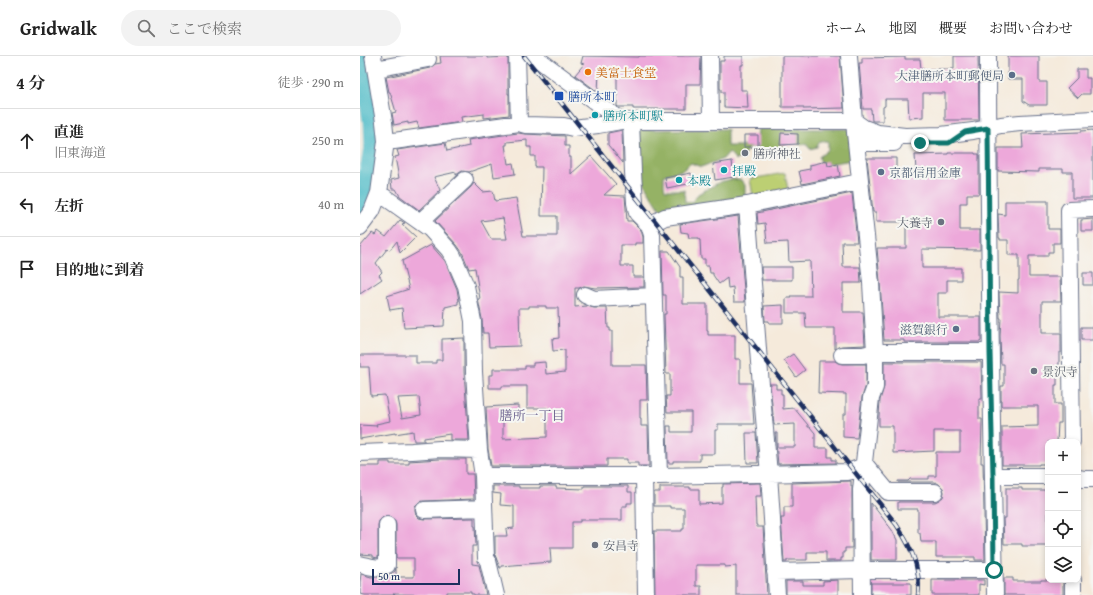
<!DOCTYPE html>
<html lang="ja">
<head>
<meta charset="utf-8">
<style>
  :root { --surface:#fff; --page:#f2f2f2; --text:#222; --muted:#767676; --line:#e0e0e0 }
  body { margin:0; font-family:"Gentium Book Plus","Noto Serif JP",serif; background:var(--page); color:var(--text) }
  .controls { position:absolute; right:12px; bottom:12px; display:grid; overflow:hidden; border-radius:8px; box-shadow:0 2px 6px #0003 }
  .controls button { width:36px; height:36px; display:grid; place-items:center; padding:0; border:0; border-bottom:1px solid var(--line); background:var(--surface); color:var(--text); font:20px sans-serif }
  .scale { position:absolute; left:12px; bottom:10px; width:88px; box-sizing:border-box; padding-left:4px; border:2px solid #1b2f5e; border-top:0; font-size:11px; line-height:14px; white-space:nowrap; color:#1b2f5e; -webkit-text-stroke:3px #f6f6f2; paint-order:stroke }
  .stop { position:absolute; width:12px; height:12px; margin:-9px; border:3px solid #0f766e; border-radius:50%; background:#fff }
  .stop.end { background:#0f766e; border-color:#fff; box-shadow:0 1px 4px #0008 }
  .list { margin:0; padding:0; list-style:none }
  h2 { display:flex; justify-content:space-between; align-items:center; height:52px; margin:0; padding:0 16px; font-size:17px }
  h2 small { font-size:13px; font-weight:400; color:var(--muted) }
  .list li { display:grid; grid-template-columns:26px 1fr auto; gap:12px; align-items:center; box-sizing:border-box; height:64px; padding:0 16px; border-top:1px solid var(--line) }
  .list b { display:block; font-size:15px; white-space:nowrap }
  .list p { margin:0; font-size:13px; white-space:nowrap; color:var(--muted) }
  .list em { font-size:13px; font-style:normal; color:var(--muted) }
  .icon { flex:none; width:22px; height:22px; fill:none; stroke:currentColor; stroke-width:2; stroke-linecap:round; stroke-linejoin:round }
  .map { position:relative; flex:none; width:733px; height:539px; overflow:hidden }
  header { display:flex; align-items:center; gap:24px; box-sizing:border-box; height:56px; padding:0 20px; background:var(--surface); border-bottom:1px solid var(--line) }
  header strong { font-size:19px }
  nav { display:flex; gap:22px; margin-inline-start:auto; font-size:14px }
  .search { width:280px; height:36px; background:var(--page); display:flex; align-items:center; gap:10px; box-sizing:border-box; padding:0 14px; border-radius:22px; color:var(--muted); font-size:15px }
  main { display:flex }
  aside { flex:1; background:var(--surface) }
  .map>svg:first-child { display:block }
  .green { fill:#bccf73; stroke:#6c7f68 }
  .forest { fill:#95b265; stroke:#587062 }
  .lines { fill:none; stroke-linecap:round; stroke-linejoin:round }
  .river { stroke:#4dbbc7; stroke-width:21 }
  .building { fill:#eda8da; fill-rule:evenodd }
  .minor-casing { stroke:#67708a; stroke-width:18 }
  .minor { stroke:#fff; stroke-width:16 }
  .rail-casing { stroke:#1b2f5e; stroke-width:4.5 }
  .rail { stroke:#f6f6f2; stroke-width:3; stroke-dasharray:9; stroke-linecap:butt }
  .route { stroke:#0f766e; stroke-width:5 }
  .food-dot { fill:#e8710a; stroke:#f6f6f2; stroke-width:1.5 }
  .service-dot { fill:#5c6f8a; stroke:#f6f6f2; stroke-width:1.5 }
  .transit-dot { fill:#1a4fb4; stroke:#f6f6f2; stroke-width:1.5 }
  .culture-dot { fill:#0f9aa8; stroke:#f6f6f2; stroke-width:1.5 }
  .worship-dot { fill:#6b7280; stroke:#f6f6f2; stroke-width:1.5 }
  .labels { text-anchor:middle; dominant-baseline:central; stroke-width:4; stroke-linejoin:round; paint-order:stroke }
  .food-label { font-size:12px; fill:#c56008; stroke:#f6f6f2; text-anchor:start }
  .service-label { font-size:12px; fill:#4e5e75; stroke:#f6f6f2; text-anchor:end }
  .transit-label { font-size:12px; fill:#164399; stroke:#f6f6f2; text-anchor:start }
  .culture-label { font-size:12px; fill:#0d838f; stroke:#f6f6f2; text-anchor:start }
  .worship-label { font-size:12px; fill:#5b616d; stroke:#f6f6f2; text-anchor:start }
  .neighbourhood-label { font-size:13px; fill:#645989; stroke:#f6f6f2 }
</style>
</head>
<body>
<header>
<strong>Gridwalk</strong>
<div class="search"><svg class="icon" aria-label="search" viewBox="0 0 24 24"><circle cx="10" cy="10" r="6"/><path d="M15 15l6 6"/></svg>ここで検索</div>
<nav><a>ホーム</a><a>地図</a><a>概要</a><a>お問い合わせ</a></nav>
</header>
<main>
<aside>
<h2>4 分<small>徒歩 · 290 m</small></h2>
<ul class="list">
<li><svg class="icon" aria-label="ahead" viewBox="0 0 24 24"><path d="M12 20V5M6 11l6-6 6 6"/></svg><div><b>直進</b><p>旧東海道</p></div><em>250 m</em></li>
<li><svg class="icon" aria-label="left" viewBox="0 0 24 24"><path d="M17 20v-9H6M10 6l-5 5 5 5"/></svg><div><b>左折</b></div><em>40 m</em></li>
<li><svg class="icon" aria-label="arrive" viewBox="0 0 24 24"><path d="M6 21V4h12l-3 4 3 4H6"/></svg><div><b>目的地に到着</b></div></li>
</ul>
</aside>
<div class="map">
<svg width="733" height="539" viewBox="0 0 733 539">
  <rect width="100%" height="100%" fill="#f6f6f2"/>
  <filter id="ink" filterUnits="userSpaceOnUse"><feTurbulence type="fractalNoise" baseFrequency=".025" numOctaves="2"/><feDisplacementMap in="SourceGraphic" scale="8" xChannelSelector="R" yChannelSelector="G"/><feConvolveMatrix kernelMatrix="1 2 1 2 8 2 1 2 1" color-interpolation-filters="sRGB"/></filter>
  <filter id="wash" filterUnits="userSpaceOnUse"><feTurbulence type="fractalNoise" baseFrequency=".012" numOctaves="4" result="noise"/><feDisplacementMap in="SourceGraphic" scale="16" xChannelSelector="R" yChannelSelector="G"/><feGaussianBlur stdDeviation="0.9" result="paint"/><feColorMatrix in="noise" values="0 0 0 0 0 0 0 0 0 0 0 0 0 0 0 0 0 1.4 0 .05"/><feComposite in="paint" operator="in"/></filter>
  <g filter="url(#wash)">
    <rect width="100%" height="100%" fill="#f5eadb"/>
    <path class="green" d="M425 117 428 134 393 140 390 123Z"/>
    <path class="forest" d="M367 73V90H397L398 73H490L492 104 462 109 459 101 468 94V85H460L457 91 450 93 446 88 442 89 435 86 433 77 426 80 428 87 414 98 403 100 396 91H389L383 100 376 104 369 96 363 103 341 111 331 107 323 114 304 119V129L305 134H324L325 146H332L338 138 360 126 372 123 381 124 385 129V142L302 156 279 120 277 74Z"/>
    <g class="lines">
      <path class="river" d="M0 150 7 132 14 92 13 65 3 0"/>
    </g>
    <g id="blocks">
      <path class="building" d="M80 0H127V2L148 1V38H149V59L124 62V58L101 61 102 66 59 72 57 66 48 68V66L34 69 32 57 36 56 30 36H29L26 21 70 12 75 8 81 7Z
        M223 0 279 1V0H341L340 28H326V53H273V51H258L257 50V16H239L238 36 215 19 224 8 221 7Z
        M364 0H383V9H381V34H387L388 52 364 51V36H361V33H360V5H364Z
        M422 0H480L484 52 443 53V51H422Z
        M594 0H618L619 64H585V37H563V61L549 62 548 43H525V50L523 51V65H512L511 53H503L499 7H502V2L545 1V3H560L561 13H594Z
        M648 0H679V26H687V49H669L663 45V23H648Z
        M717 13H726V22H730V38H722L718 42 707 32 717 22Z
        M262 74 263 107 248 89V77Z
        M733 74V142H712V116H703V113H679V116L638 115V92H663L662 78 721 76V75Z
        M158 77 165 78 205 80V90H209V101H211V118L231 100 256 128 244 139 265 140 267 165H272L281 174 283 181V187H275V189H261V210H273V221H284V231L235 232 224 230 219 232H215V251L227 250 234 252H247L248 272H250V275H252V309H286L287 344H280V362H281V370H288L289 410H278V407H267V403H247V410H131L128 393 126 351 158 349V363H143V383L187 381V352H167V330H142V332H129V319H133V313H165V310H173V307L185 306 186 318 205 316V294L193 295 192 283 199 282 198 252H186V250H169V252H159L160 290 129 291 128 277H123L122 263 118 243H120L115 212 109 213 102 196 97 189 75 165 111 131 114 127 123 136 133 135 135 145 156 142 163 180H197V160H181L182 111H175V100H171V91H167V84L147 86V89H145L148 108 153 107 155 118 134 121 132 108 109 116 102 115 96 119V116L74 121 80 134 59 154 40 140 36 133H32L31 124 39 122 35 101 39 100 37 94 85 87 87 95 109 90 108 84ZM143 162 147 183H131L121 165Z
        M421 77 438 78V88L420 89Z
        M384 79H398V91H384Z
        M588 97H615V98H619V138H607V147H600V174H620V194L562 193V212H601V224H587V237H578V261H621V285L620 286H544V284H524L520 226 517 192H546V166H516V156H513L507 102H536V115H556L555 99 588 98Z
        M372 105 374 121 355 124 353 108Z
        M467 105 468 110 478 108 480 120 442 128 439 115 450 113V109Z
        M331 117 333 127 307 132 305 122Z
        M492 137 497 186H482L483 211H500L501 227H483V256H503L505 289 482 290 478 291 475 293V272H446L445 257H426V242H432L431 240H451L450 205 429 206 428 186 407 187 405 167 398 168 397 157Z
        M645 145H688V173H700V187H693V196H688V200H669V221H700L701 245H682V277H701V297H699V309H697V329H695V348H701V367H698L697 386H688V408H679V409H642V371L678 370V350H641V330H644V308H641L640 280 641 262H640L639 236 658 237V224H659V199H648V184H640V182H639L638 158 645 159Z
        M378 160 385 246H374L373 231 368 232 367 222 359 228 353 219V217H350L349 210H345V203H341L340 184H339V182H329L328 177 321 176 320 168Z
        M733 163V175H721V164Z
        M40 164 45 167 42 168 56 181 40 197 37 185 29 195 27 193 16 207 22 216 19 219 22 223 0 238V191L12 177 15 179 18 175 26 181Z
        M71 189 85 205 97 233 99 245H98V248L85 251 84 270 44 272 42 252 30 254 27 240 49 233 42 205Z
        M302 195H309L320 211V221H323V248H347V275H348V279H375V303H380V327H391L394 368H358V374H355V398H340V405H313V407H308L307 370H311V376H331V356H307L306 340H310V318H306L304 258H306V239H303Z
        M401 211H432V224H402Z
        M723 217H733V229H723Z
        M423 249V267H409V265H405L404 250Z
        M721 271H733V284H721Z
        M104 282V316L109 384H90V378L64 382V385H54L53 375 35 378V377L0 383V369L17 370 16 368 30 365 25 339 11 340 9 311H0V299H56V307H76V304H82V283ZM59 341 61 359 42 362 38 342Z
        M433 298 445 314 436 321 424 304Z
        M459 305H475L478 307 482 308H506V329L502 341 497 382 483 381V358H486V338L458 337Z
        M524 306H621L622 343H619V363H622L621 407H623L625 504H615V501H576V486H561L560 477H558V453H538V446H575L579 444 583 441 584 436 583 432 579 428 575 426H538V425H548L550 423H569V420H576V396H600V375H574V395L533 397V370H519V360L520 344 524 331Z
        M410 328H416V333H421V338H423V353L434 352 448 369V371H450L455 377V392H468V401H472V404H476V407L418 408 415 377H417V391H435V368L414 369Z
        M386 377H396L398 407H387Z
        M80 403H106V418H113L114 443 63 445 59 446 55 450V454L56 459 59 462 64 463 114 462V470H115L116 490H112V508L119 509 126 539H114V538H111V536H87V539L33 538 35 539H5L0 538V526L1 518 11 521H22L31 518 35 515 36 511V521H54V502H36V469L35 464 31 461 27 460 23 461 19 465 18 469V502L13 501V499L0 498V410H20V406H30V408H49V405Z
        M491 425V430H492V492H485V496H483V502H481V505H466V496H447V504H427V506H424L421 462H424V451H432V427Z
        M400 427 401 440H395L396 469H397V471H403L407 539H376V510L365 511V509H336V530H341V539H295L294 475H322V473H324V452H310V450H294V436H300V431H330V433H339V448L362 447V431H363V428Z
        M133 430H159V432H180V430H196V432L224 433V430H268V436H272V447H267V450H262V464H220V466H212V492H190L191 506 141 510V512H140L135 499V480H147L146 473 154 472V450L140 449 141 438 133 437Z
        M646 432H662V434H688V490H662V488H644L643 462H646Z
        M511 447 532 474 537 484V504H511Z
        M644 522H653V525H681V524H703V539H644Z
        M478 524V539H426V525H443V529H463V525Z
        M572 524H624V529L619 528V539H572Z
        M511 527H551V539H511Z"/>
    </g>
  </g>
  <g filter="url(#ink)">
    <use href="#blocks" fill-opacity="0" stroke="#67708a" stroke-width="1"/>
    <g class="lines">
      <g class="minor-casing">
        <path id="minor" d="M157 0 159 67
          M174 0 261 65
          M350 0 351 65
          M489 0 495 77 511 227 515 296V331L511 342 501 434 502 539
          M628 0C628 180 632 359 635 539
          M15 13 68 3
          M271 65 273 116 275 147 277 157 289 169 292 179 299 420
          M26 85H34L159 67 165 69 204 70 213 72 238 69 261 65H494L504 72 518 77 545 80 581 79 613 75 641 69 660 67 733 63
          M496 87H534
          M19 137 70 173 89 194 93 200 106 230 113 265 114 316 119 394 123 420 126 502 128 505 136 539
          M387 149 399 306 409 418 417 539
          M60 166 105 124
          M289 169 305 161 387 149 499 126
          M0 171 12 155 19 137 26 85 24 66 13 0
          M225 239 234 243 293 240
          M482 299H503L515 296H630
          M712 386 709 154 733 153
          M0 397 52 395 80 393 119 394
          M504 407 528 436H575
          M123 420H299L488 416 504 410
          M284 420 286 539
          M633 420H688
          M718 422 724 423H733
          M64 454 124 452
          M0 508C10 510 17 514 27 509V469
          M415 516 502 514H634
          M713 524V539"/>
      </g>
      <use href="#minor" class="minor"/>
      <g class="rail-casing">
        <path id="rail" d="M164 0 536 468C545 482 554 497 557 514 559 522 559 531 558 539"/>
      </g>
      <use href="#rail" class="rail"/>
    </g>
  </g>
  <g class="lines" filter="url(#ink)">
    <path class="route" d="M560 87H589L605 76 628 72 630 296 633 420 634 514"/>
  </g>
  <circle class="food-dot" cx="228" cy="16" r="4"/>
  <g class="service-dot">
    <circle cx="652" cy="19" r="4"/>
    <circle cx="521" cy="116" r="4"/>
    <circle cx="596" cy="273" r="4"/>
  </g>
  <rect class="transit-dot" x="194" y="35" width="10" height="10" rx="2"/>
  <g class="culture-dot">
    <circle cx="235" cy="59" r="4"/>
    <circle cx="364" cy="114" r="4"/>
    <circle cx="319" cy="124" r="4"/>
  </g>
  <g class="worship-dot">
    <circle cx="385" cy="97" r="4"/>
    <circle cx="581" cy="166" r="4"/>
    <circle cx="674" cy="315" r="4"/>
    <circle cx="235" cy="489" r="4"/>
  </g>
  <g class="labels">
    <g class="food-label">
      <text x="236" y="16">美富士食堂</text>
    </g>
    <g class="service-label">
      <text x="644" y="19">大津膳所本町郵便局</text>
      <text x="529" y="116" text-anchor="start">京都信用金庫</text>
      <text x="588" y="273">滋賀銀行</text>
    </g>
    <g class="transit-label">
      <text x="208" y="40">膳所本町</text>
    </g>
    <g class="culture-label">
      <text x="243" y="59">膳所本町駅</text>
      <text x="372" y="114">拝殿</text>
      <text x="327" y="124">本殿</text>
    </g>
    <g class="worship-label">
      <text x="393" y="97">膳所神社</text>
      <text x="573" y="166" text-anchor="end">大養寺</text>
      <text x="682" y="315">景沢寺</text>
      <text x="243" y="489">安昌寺</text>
    </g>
    <g class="neighbourhood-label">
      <text x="172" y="359">膳所一丁目</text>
    </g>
  </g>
</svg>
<div class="controls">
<button>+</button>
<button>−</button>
<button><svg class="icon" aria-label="locate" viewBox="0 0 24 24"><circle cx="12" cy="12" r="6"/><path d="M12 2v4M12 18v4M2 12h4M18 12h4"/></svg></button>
<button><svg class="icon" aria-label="layers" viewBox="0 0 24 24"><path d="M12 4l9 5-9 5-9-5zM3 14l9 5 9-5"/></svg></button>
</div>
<div class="scale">50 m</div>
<div class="stop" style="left:634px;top:514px"></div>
<div class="stop end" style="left:560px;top:87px"></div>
</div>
</main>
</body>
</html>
